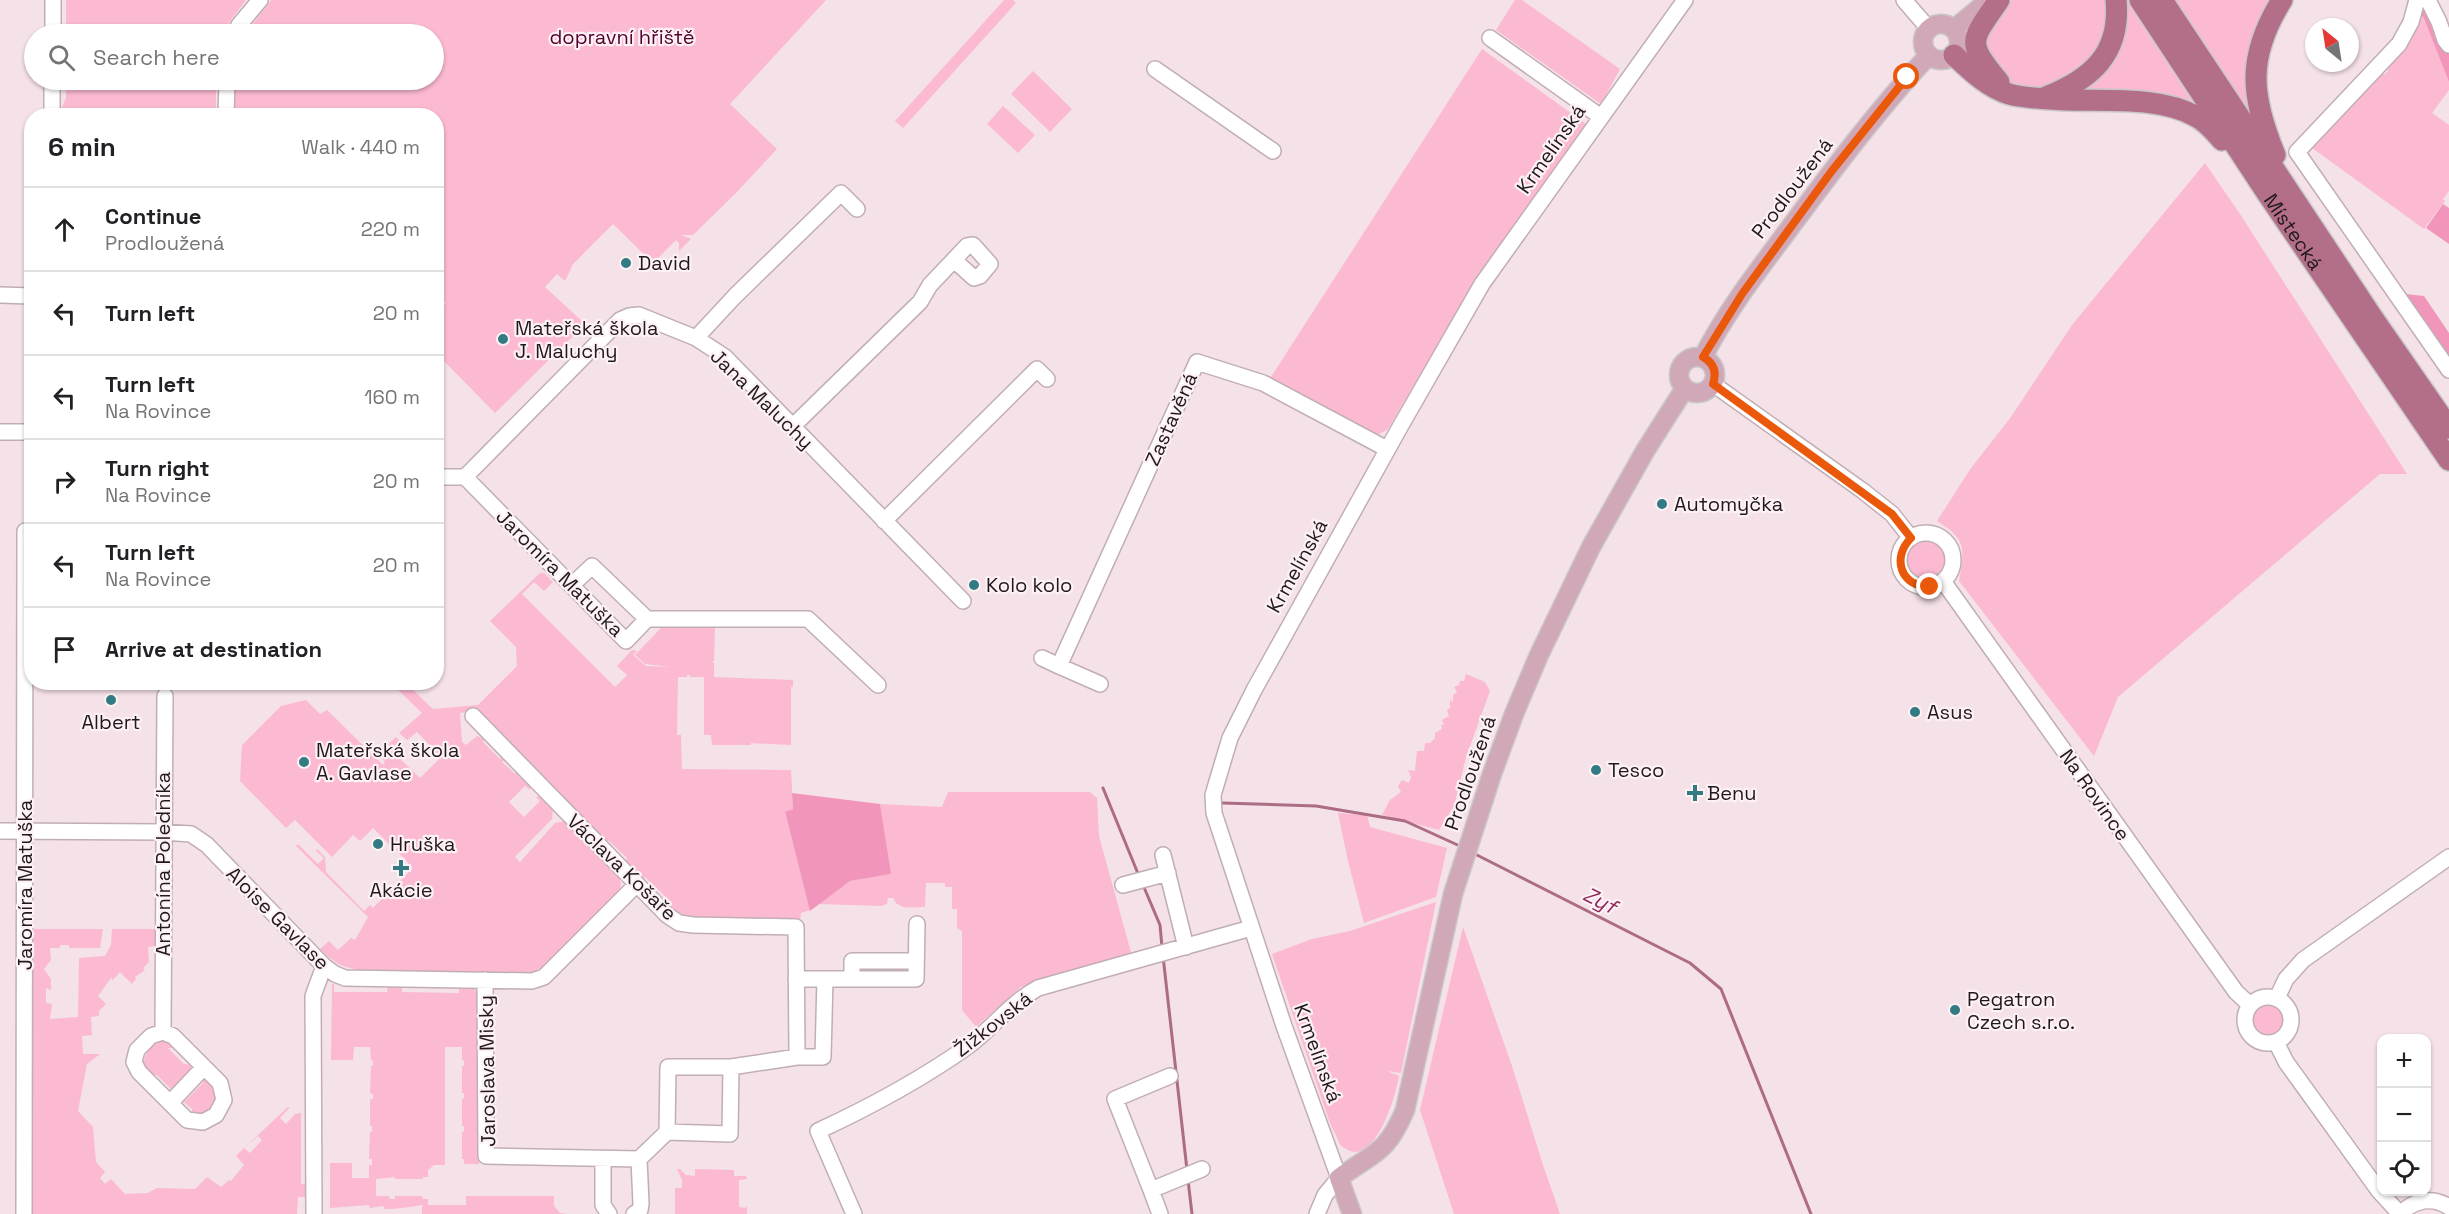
<!DOCTYPE html>
<html lang="en">
<head>
<meta charset="utf-8">
<style>
  :root { --surface:#fff; --page:#f2f2f2; --text:#202124; --muted:#757577; --line:#e0e0e0 }
  body { margin:0; font-family:"Space Grotesk",sans-serif; background:var(--page); color:var(--text) }
  .controls { position:absolute; right:18px; bottom:18px; display:grid; overflow:hidden; border-radius:12px; box-shadow:0 2px 4px #0004 }
  .controls button { width:54px; height:54px; display:grid; place-items:center; padding:0; border:0; border-bottom:2px solid var(--line); background:var(--surface); color:var(--text); font:30px sans-serif }
  .compass { position:absolute; left:2305px; top:18px; width:54px; height:54px; border-radius:50%; background:var(--surface); box-shadow:0 2px 4px #0004; rotate:330deg }
  .stop { position:absolute; width:18px; height:18px; margin:-14px; border:4px solid #ea580c; border-radius:50%; background:#fff }
  .stop.end { background:#ea580c; border-color:#fff; box-shadow:0 2px 6px #0008 }
  .list { margin:0; padding:0; list-style:none }
  h2 { display:flex; justify-content:space-between; align-items:center; height:78px; margin:0; padding:0 24px; font-size:26px }
  h2 small { font-size:20px; font-weight:400; color:var(--muted) }
  .list li { display:grid; grid-template-columns:39px 1fr auto; gap:18px; align-items:center; box-sizing:border-box; height:84px; padding:0 24px; border-top:2px solid var(--line) }
  .list b { display:block; font-size:22px; white-space:nowrap }
  .list p { margin:0; font-size:20px; white-space:nowrap; color:var(--muted) }
  .list em { font-size:20px; font-style:normal; color:var(--muted) }
  .icon { flex:none; width:33px; height:33px; fill:none; stroke:currentColor; stroke-width:2; stroke-linecap:round; stroke-linejoin:round }
  .map { position:relative; flex:none; width:2449px; height:1214px; overflow:hidden }
  .search { position:absolute; background:var(--surface); box-shadow:0 2px 4px #0004; left:24px; top:24px; width:420px; height:66px; display:flex; align-items:center; gap:15px; box-sizing:border-box; padding:0 21px; border-radius:33px; color:var(--muted); font-size:22px }
  .panel { position:absolute; background:var(--surface); box-shadow:0 2px 4px #0004; left:24px; top:108px; width:420px; height:582px; border-radius:24px }
  .map>svg:first-child { display:block }
  .green { fill:#fbb9d2 }
  .forest { fill:#f196ba }
  .lines { fill:none; stroke-linecap:round; stroke-linejoin:round }
  .stream { stroke:#ad6c85; stroke-width:3 }
  .minor-casing { stroke:#c1aeb5; stroke-width:18 }
  .major-casing { stroke:#c9c8c8; stroke-width:21 }
  .highway-casing { stroke:#c9c8c8; stroke-width:24 }
  .minor { stroke:#fff; stroke-width:15 }
  .major { stroke:#d1a8b8; stroke-width:18 }
  .highway { stroke:#b36e89; stroke-width:21 }
  .route { stroke:#ea580c; stroke-width:8 }
  .poi-dot { fill:#337b83; stroke:#fdf1f5; stroke-width:2 }
  .labels { text-anchor:middle; dominant-baseline:central; stroke-width:4.5; stroke-linejoin:round; paint-order:stroke }
  .park-label { font-size:20px; fill:#53022e; stroke:#fdf1f5 }
  .street-label { font-size:20px; fill:#20191b; stroke:#fdf1f5 }
  .poi-label { font-size:20px; fill:#20191b; stroke:#fdf1f5; text-anchor:start }
  .water-label { font-size:21px; font-style:italic; fill:#90285b; stroke:#fdf1f5 }
</style>
</head>
<body>
<div class="map">
<svg width="2449" height="1214" viewBox="0 0 2449 1214">
  <rect width="100%" height="100%" fill="#f5e1e8"/>
  <path class="green" d="M66 0H246L230 21 224 34H66Z
    M271 0H826L730 104 777 149 735 194 693 235H681L691 239 679 251V243L676 240 653 263 613 224 573 264 565 281 557 274 545 287 585 324 495 413 437 354V313L446 302 437 301 436 116 235 115V80H434V34H245Z
    M1004 0H1013L1016 3 903 128 895 121Z
    M1515 0H1522L1620 69 1601 104 1496 30Z
    M2012 0H2112L2101 55 2053 90 2018 88 2008 82 1986 54V35Z
    M2126 0 2196 107 2081 90Z
    M2175 0H2275L2254 119Z
    M2423 15 2449 82V90L2432 113 2449 125V191L2443 199 2445 201 2424 229 2308 145 2379 74H2385L2388 71 2387 66Z
    M1482 49 1586 124 1478 276 1388 429 1376 436 1269 380Z
    M1033 71 1072 109 1050 132 1011 94Z
    M66 80H216V115L58 116 66 98Z
    M1003 106 1035 135 1018 153 987 124Z
    M2205 163 2240 214 2407 474H2380L2118 697 2094 756 1959 581C1964 549 1968 540 1937 521L1971 468 2011 417 2072 325Z
    M1906 559a21 21 0 1 1 42 0a21 21 0 1 1-42 0Z
    M540 573H544L553 582 544 591 534 582 522 594 615 687 627 675 617 666 632 650 637 651 633 655 646 666 671 667 645 664 635 655 662 627 715 628 714 661H712L714 663V677L793 680V687H791V745L751 743V745H712L711 735H704V677H690V675H687V677H678L677 735H681L682 769 791 770 793 809 785 813 810 910 801 913 800 921H698L689 920 667 909 672 903 645 877 639 882 622 864 627 858 608 840 603 845 588 827 590 825 584 819 581 822 527 761 485 718 468 712 460 713 462 742 466 745 477 736 485 739 483 742 500 759 503 757 505 759 502 762 514 773H519L530 784V790L525 786 509 802 524 817 540 801 536 797C543 794 548 803 553 808L552 819 515 857 520 862 555 823 565 821 618 875 621 884 619 892 544 967 527 974 370 973V970C347 970 336 965 320 949L329 941 338 950 351 938 355 940 368 917 296 846 298 844 318 864 324 858 316 851 317 849 325 857 326 872 364 911 370 905 373 908 413 868 397 851 396 845H390L373 828 360 841 353 835 332 857 295 820 286 828 240 781 242 745 281 706 306 700 320 714 327 710 383 765 385 762 382 758V750L396 737 403 745 395 754 420 778 441 757 417 732 407 740 399 733 422 713 394 686 395 683H409L410 687 433 709 478 705 517 666 516 647 490 621Z
    M1466 674 1485 682 1490 691 1466 757 1454 806 1439 830 1382 815 1390 800 1401 792 1398 786 1402 780 1409 783 1411 777 1408 770 1415 771 1417 751H1424L1425 743H1430L1435 738V733L1442 729 1441 725H1444L1442 720 1449 716 1447 710 1450 708V700L1453 702V695L1457 692 1454 687 1459 685 1460 681H1464Z
    M948 792H1090L1097 798 1099 836 1132 956 1090 965 1021 987 976 1027 962 1010V931L957 928V909H952V887H945V883H926L925 907C914 907 898 911 893 898H888L887 904 882 906 818 904 850 881 890 874 880 804 942 807Z
    M1338 813 1367 815 1370 827 1447 848 1436 897 1364 923 1348 861Z
    M1436 902 1401 1073 1387 1071 1399 1076C1396 1095 1379 1153 1354 1152 1350 1151 1344 1148 1341 1146L1330 1123 1272 954 1312 939 1350 931Z
    M1463 927 1512 1066 1543 1165 1560 1214H1454L1420 1110Z
    M30 929H103L100 948H69V945H60V948H50L51 960 44 969 51 979V990L46 988V1003L52 1004 50 1019 78 1017 79 958 105 956 111 945 112 929H156V946L148 947 149 962 143 968 145 970 135 977 136 979 132 984 120 972 113 980 111 978 98 996 106 1004 99 1011V1016L91 1017 92 1035 82 1036 83 1054H100L87 1064 78 1111 93 1127 96 1162 105 1172 100 1178 105 1184 111 1179 125 1194 148 1193 157 1188 195 1189 207 1177 221 1187 229 1180 231 1181 244 1165 236 1156 244 1148 250 1153 262 1140 258 1136 245 1147 288 1107H290L280 1118 286 1124 295 1114 301 1113V1184H308L309 1197H298L297 1214H29Z
    M332 984H334V992H387L388 984 402 985V992L459 993V985L472 986 479 995V1164H464V1159H462V1132L464 1131V1126H462V1099L464 1098V1093H462V1066H464V1061L462 1060V1047H445V1165H434L428 1170V1177H423V1179H395V1177L376 1179V1196H389L390 1199H395V1196H422L423 1199H428V1205H466V1196H554V1206L560 1213 567 1214H422V1205C410 1207 398 1209 385 1209L383 1206 370 1208 369 1205 330 1208V1163H352V1178H369V1165H372V1159H369L370 1132H372V1126H370V1099H373V1094L370 1093 371 1066H373V1061L371 1060 370 1047H354L353 1060H331Z
    M2252 1021a16 16 0 1 1 32 0a16 16 0 1 1-32 0Z
    M160 1042H167L177 1048H168L184 1064 194 1065 171 1089 157 1075H147L143 1063 149 1047Z
    M202 1073C220 1090 224 1099 204 1116L192 1113V1109L184 1102 203 1083Z
    M677 1169H680L686 1175 695 1176V1169L734 1170V1176H746L747 1179 739 1180V1207L745 1208 747 1206V1214H675V1188H682V1180Z"/>
  <path class="forest" d="M2423 3 2449 53V82L2423 16 2419 20Z
    M2443 204 2449 208V244L2426 228Z
    M2406 294 2424 296 2449 333V356Z
    M792 793 880 804 891 874 850 881 810 911 785 812 793 809Z"/>
  <g class="lines">
    <path class="stream" d="M1103 788 1139 876
      M1223 803 1316 806 1405 821 1462 847
      M1473 853 1690 963 1721 989 1811 1214
      M1143 885 1160 925 1162 947
      M1163 956 1187 1170
      M1188 1180 1192 1214"/>
    <g class="minor-casing">
      <path id="minor" d="M1904 0 1929 29
        M2417 0 2411 22 2399 44 2297 152 2449 370
        M2428 0 2439 22 2445 40 2449 45
        M53 34V0
        M235 34 239 25 260 0
        M1490 38 1601 117
        M1155 69 1273 151
        M52 116V80
        M226 116 227 80
        M0 295 32 296
        M696 338 735 296 841 193 857 209
        M1713 384 1863 491 1892 514 1911 538
        M792 427 920 302 930 285 967 246 973 245 990 264 980 276 974 278 954 260
        M0 432H32
        M436 477H465L626 641 647 619H808L878 685
        M465 477 620 320 629 316 639 315 696 338 725 357 963 601
        M884 521 1037 369 1047 379
        M1899 560a27 27 0 1 1 54 0a27 27 0 1 1-54 0Z
        M1943 581 2236 992 2250 1005
        M572 585 592 566 647 619
        M1042 658 1059 666
        M1100 684 1059 666 1197 362 1263 383 1387 449
        M473 716 667 915 679 923 693 925 796 927 797 1057
        M0 831 163 832 191 834 207 845 324 966 335 974 345 978 532 981 544 977 636 885
        M1163 855 1186 947
        M1123 885 1168 873
        M796 979H916L917 924
        M852 979V961H915
        M485 980 486 1156 639 1159 667 1132
        M2245 1020a23 23 0 1 1 46 0a23 23 0 1 1-46 0Z
        M2277 998 2286 979 2303 960 2449 857
        M163 1032 165 696
        M163 1032 173 1036 220 1083 224 1100 216 1115 203 1122 187 1120 139 1072 134 1062 137 1050 151 1036Z
        M2276 1042 2286 1062 2379 1191 2400 1214
        M668 1067H731L730 1134 667 1132Z
        M731 1067 797 1057H823L825 979
        M170 1103 204 1067
        M603 1159V1205L609 1214
        M1151 1190 1115 1099 1170 1076
        M24 1214 25 531
        M314 1214 313 996 324 966
        M634 1214 640 1210 641 1204 639 1159
        M854 1214 818 1131C870 1107 920 1080 967 1047 993 1028 1009 1004 1038 988L1251 928
        M1160 1214 1151 1190 1202 1169
        M1317 1214 1325 1195 1339 1178 1284 1026 1214 813 1213 795 1230 738 1254 690 1400 427 1482 284 1685 0
        M2400 1214C2414 1200 2432 1196 2449 1207"/>
    </g>
    <g class="major-casing">
      <path id="major" d="M1923 42a18 18 0 1 1 36 0a18 18 0 1 1-36 0Z
        M1954 29 1989 0
        M1703 357C1727 310 1760 268 1792 225 1835 167 1879 108 1929 55
        M1679 375a18 18 0 1 1 36 0a18 18 0 1 1-36 0Z
        M1352 1214 1339 1178C1374 1152 1386 1155 1405 1110L1453 894 1492 774 1514 714 1539 655 1591 547 1645 451 1685 388"/>
    </g>
    <g class="highway-casing">
      <g id="highway">
        <path id="s1" d="M2140 0 2267 193 2449 460"/>
        <path d="M2162 0 2372 317 2449 428"/>
        <path d="M1954 55C1970 70 1987 87 2009 94 2023 98 2036 98 2050 99 2094 103 2156 94 2195 116 2206 121 2214 131 2222 140"/>
        <path d="M1999 82C1965 41 1971 41 1999 0"/>
        <path d="M2046 97C2092 79 2121 53 2116 0"/>
        <path d="M2275 155C2250 95 2247 56 2282 0"/>
      </g>
    </g>
    <use href="#minor" class="minor"/>
    <use href="#major" class="major"/>
    <use href="#highway" class="highway"/>
  </g>
  <g class="lines">
    <path class="route" d="M1907 77 1831 172 1742 294 1703 357C1714 363 1717 372 1713 384L1892 514 1911 538C1891 558 1901 587 1930 587"/>
  </g>
  <g class="poi-dot">
    <circle cx="626" cy="263" r="6"/>
    <circle cx="503" cy="339" r="6"/>
    <circle cx="1662" cy="504" r="6"/>
    <circle cx="974" cy="585" r="6"/>
    <circle cx="111" cy="700" r="6"/>
    <circle cx="1915" cy="712" r="6"/>
    <circle cx="304" cy="762" r="6"/>
    <circle cx="1596" cy="770" r="6"/>
    <path d="M1692 784h6v6h6v6h-6v6h-6v-6h-6v-6h6z"/>
    <circle cx="378" cy="844" r="6"/>
    <path d="M398 859h6v6h6v6h-6v6h-6v-6h-6v-6h6z"/>
    <circle cx="1955" cy="1010" r="6"/>
  </g>
  <g class="labels">
    <g class="park-label">
      <text x="622" y="37">dopravní hřiště</text>
    </g>
    <g class="street-label">
      <text transform="translate(1551 149) rotate(-55)">Krmelínská</text>
      <text transform="translate(1792 188) rotate(-53)">Prodloužená</text>
      <text stroke="none"><textPath href="#s1" startOffset="278">Místecká</textPath></text>
      <text transform="translate(762 399) rotate(44)">Jana Maluchy</text>
      <text transform="translate(1171 419) rotate(-66)">Zastavěná</text>
      <text transform="translate(1297 566) rotate(-61)">Krmelínská</text>
      <text transform="translate(560 573) rotate(45)">Jaromíra Matuška</text>
      <text transform="translate(1470 773) rotate(-71)">Prodloužená</text>
      <text transform="translate(2095 795) rotate(55)">Na Rovince</text>
      <text transform="translate(163 864) rotate(-90)">Antonína Poledníka</text>
      <text transform="translate(622 867) rotate(44)">Václava Košaře</text>
      <text transform="translate(25 885) rotate(-90)">Jaromíra Matuška</text>
      <text transform="translate(278 918) rotate(45)">Aloise Gavlase</text>
      <text transform="translate(993 1024) rotate(-38)">Žižkovská</text>
      <text transform="translate(1318 1053) rotate(70)">Krmelínská</text>
      <text transform="translate(487 1071) rotate(-91)">Jaroslava Misky</text>
    </g>
    <g class="poi-label">
      <text x="638" y="263">David</text>
      <text x="515" y="328">Mateřská škola<tspan x="515" dy="23">J. Maluchy</tspan></text>
      <text x="1674" y="504">Automyčka</text>
      <text x="986" y="585">Kolo kolo</text>
      <text x="1927" y="712">Asus</text>
      <text x="111" y="722" text-anchor="middle">Albert</text>
      <text x="316" y="750">Mateřská škola<tspan x="316" dy="23">A. Gavlase</tspan></text>
      <text x="1608" y="770">Tesco</text>
      <text x="1707" y="793">Benu</text>
      <text x="390" y="844">Hruška</text>
      <text x="401" y="890" text-anchor="middle">Akácie</text>
      <text x="1967" y="999">Pegatron<tspan x="1967" dy="23">Czech s.r.o.</tspan></text>
    </g>
    <g class="water-label">
      <text transform="translate(1600 900) rotate(27)">Zyf</text>
    </g>
  </g>
</svg>
<div class="controls">
<button>+</button>
<button>−</button>
<button><svg class="icon" aria-label="locate" viewBox="0 0 24 24"><circle cx="12" cy="12" r="6"/><path d="M12 2v4M12 18v4M2 12h4M18 12h4"/></svg></button>
</div>
<svg class="compass" viewBox="-18 -18 36 36"><path d="M0-13l5 13h-10z" fill="#e53935"/><path d="M0 13l5-13h-10z" fill="#757577"/></svg>
<div class="stop" style="left:1907px;top:77px"></div>
<div class="stop end" style="left:1930px;top:587px"></div>
<div class="search"><svg class="icon" aria-label="search" viewBox="0 0 24 24"><circle cx="10" cy="10" r="6"/><path d="M15 15l6 6"/></svg>Search here</div>
<section class="panel">
<h2>6 min<small>Walk · 440 m</small></h2>
<ul class="list">
<li><svg class="icon" aria-label="ahead" viewBox="0 0 24 24"><path d="M12 20V5M6 11l6-6 6 6"/></svg><div><b>Continue</b><p>Prodloužená</p></div><em>220 m</em></li>
<li><svg class="icon" aria-label="left" viewBox="0 0 24 24"><path d="M17 20v-9H6M10 6l-5 5 5 5"/></svg><div><b>Turn left</b></div><em>20 m</em></li>
<li><svg class="icon" aria-label="left" viewBox="0 0 24 24"><path d="M17 20v-9H6M10 6l-5 5 5 5"/></svg><div><b>Turn left</b><p>Na Rovince</p></div><em>160 m</em></li>
<li><svg class="icon" aria-label="right" viewBox="0 0 24 24"><path d="M7 20v-9h11M14 6l5 5-5 5"/></svg><div><b>Turn right</b><p>Na Rovince</p></div><em>20 m</em></li>
<li><svg class="icon" aria-label="left" viewBox="0 0 24 24"><path d="M17 20v-9H6M10 6l-5 5 5 5"/></svg><div><b>Turn left</b><p>Na Rovince</p></div><em>20 m</em></li>
<li><svg class="icon" aria-label="arrive" viewBox="0 0 24 24"><path d="M6 21V4h12l-3 4 3 4H6"/></svg><div><b>Arrive at destination</b></div></li>
</ul>
</section>
</div>
</body>
</html>
